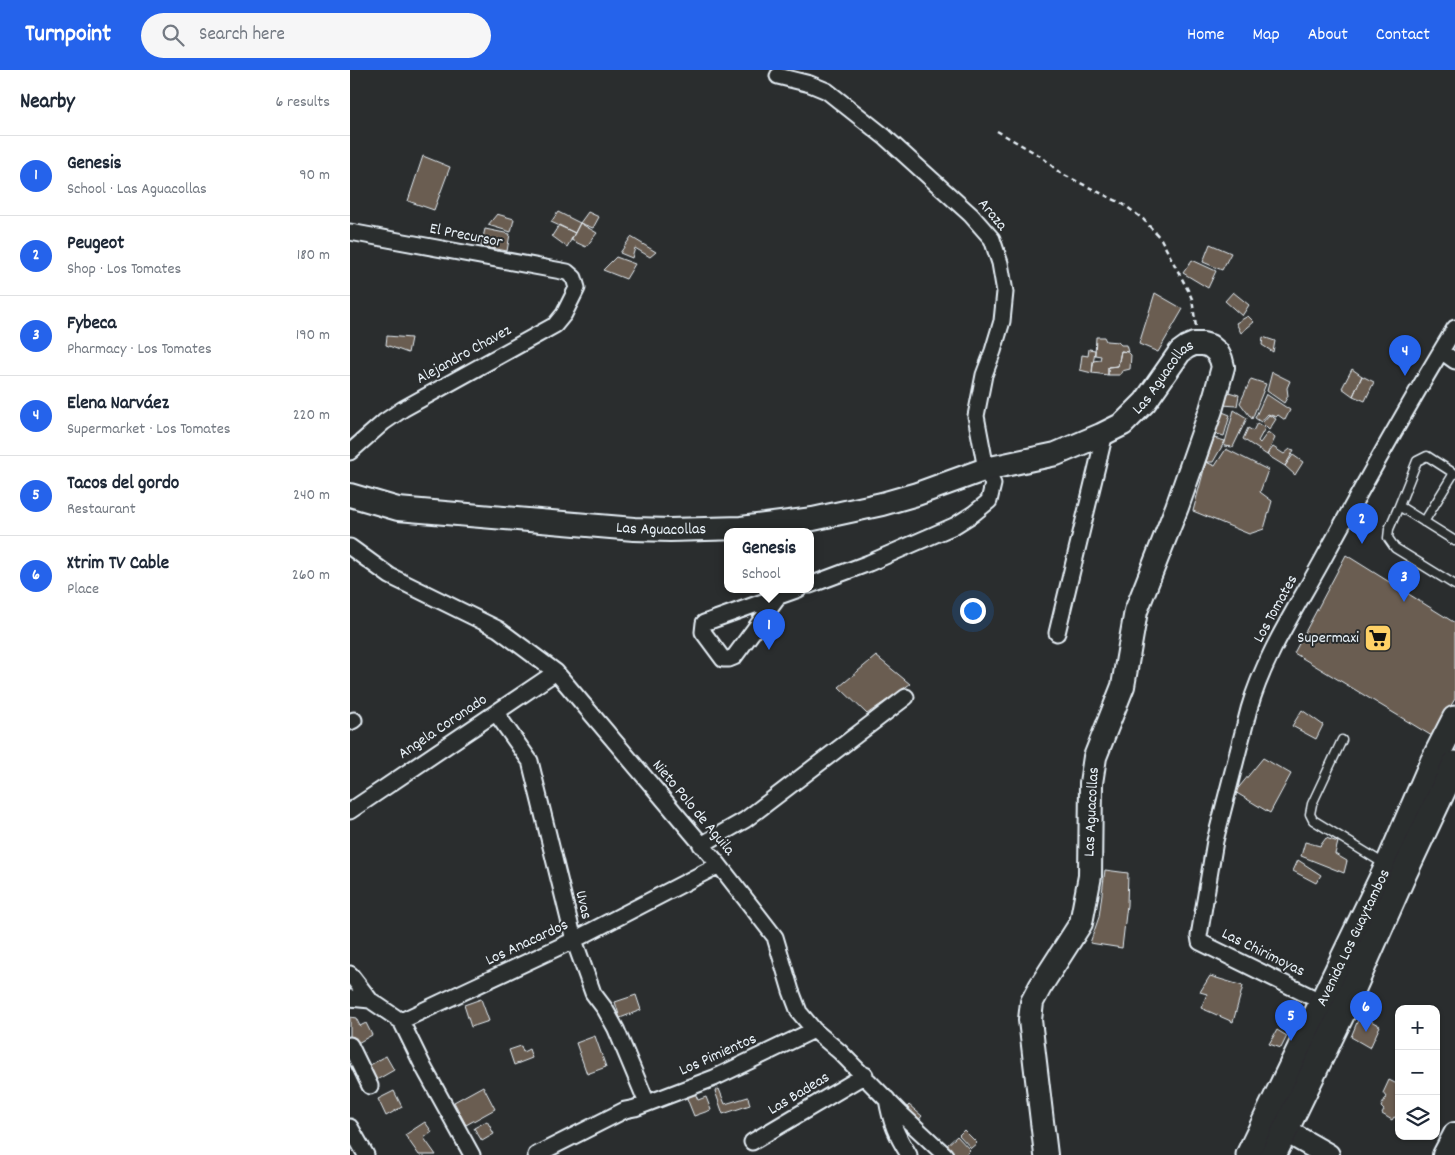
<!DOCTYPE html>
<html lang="en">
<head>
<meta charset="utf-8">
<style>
  :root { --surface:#fff; --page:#f6f6f7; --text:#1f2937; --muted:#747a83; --line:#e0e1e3; --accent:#2563eb }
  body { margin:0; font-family:Dekko,sans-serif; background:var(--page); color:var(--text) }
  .controls { position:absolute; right:15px; bottom:15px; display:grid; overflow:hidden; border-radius:10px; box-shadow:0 1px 4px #0004 }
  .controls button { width:45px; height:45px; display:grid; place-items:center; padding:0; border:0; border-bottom:1px solid var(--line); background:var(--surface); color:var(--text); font:25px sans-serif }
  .you { position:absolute; left:622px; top:540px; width:18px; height:18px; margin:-12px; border:4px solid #fff; border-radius:50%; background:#1a73e8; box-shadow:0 0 0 8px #1a73e833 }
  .badge { display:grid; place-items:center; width:32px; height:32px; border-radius:50%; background:var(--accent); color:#fff; font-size:16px; font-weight:700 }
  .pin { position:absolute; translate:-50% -41px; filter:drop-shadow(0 1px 2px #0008) }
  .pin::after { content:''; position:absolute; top:26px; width:18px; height:15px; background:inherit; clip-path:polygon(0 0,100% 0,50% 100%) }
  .popup { position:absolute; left:374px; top:458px; width:90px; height:65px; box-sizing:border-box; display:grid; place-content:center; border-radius:10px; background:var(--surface); filter:drop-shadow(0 1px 4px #0005); font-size:16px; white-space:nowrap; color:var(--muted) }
  .popup b { font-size:19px; color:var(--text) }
  .popup::after { content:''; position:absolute; left:50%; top:100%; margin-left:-10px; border:10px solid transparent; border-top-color:var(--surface) }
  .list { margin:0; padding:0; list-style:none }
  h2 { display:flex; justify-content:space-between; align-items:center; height:65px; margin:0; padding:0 20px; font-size:21px }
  h2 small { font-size:16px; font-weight:400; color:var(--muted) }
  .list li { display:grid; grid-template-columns:32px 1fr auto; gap:15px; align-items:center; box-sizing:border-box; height:80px; padding:0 20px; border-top:1px solid var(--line) }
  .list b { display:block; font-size:19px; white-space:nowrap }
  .list p { margin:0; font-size:16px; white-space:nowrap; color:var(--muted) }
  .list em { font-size:16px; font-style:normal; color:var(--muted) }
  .icon { flex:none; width:28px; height:28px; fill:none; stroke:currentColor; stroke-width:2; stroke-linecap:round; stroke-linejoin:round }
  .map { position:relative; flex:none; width:1105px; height:1085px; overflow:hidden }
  header { display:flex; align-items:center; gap:30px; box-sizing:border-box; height:70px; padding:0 25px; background:var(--accent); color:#fff }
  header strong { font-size:24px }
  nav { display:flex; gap:28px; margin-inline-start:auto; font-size:18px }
  .search { width:350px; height:45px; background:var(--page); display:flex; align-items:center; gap:12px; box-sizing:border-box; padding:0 18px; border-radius:28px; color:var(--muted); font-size:19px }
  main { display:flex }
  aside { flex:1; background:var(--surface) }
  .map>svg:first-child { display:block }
  .building { fill:#6a5d51; stroke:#e8f1f8 }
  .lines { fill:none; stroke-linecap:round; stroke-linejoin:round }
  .lane-casing { stroke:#e8f1f8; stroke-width:11 }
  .street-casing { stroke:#e8f1f8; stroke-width:19 }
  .secondary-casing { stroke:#e8f1f8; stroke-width:26 }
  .primary-casing { stroke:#e8f1f8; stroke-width:29 }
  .path { stroke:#e8f1f8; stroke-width:2.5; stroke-dasharray:5 4; stroke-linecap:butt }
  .lane { stroke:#2a2d2e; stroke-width:8 }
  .street { stroke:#2a2d2e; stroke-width:15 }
  .secondary { stroke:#2a2d2e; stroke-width:22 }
  .primary { stroke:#2a2d2e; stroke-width:25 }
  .labels { text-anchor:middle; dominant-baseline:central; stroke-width:4; stroke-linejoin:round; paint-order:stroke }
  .street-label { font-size:16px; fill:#e8f1f8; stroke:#2a2d2e }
  .poi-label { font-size:16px; fill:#e8f1f8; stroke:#2a2d2e; text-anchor:end }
</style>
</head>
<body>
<header>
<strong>Turnpoint</strong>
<div class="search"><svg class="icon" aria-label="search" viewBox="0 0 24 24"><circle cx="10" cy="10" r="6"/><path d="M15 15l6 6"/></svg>Search here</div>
<nav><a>Home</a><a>Map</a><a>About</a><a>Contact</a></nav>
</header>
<main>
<aside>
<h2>Nearby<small>6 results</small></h2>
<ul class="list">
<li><span class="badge">1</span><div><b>Genesis</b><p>School · Las Aguacollas</p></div><em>90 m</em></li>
<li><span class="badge">2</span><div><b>Peugeot</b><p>Shop · Los Tomates</p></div><em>180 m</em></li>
<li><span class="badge">3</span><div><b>Fybeca</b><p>Pharmacy · Los Tomates</p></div><em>190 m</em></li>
<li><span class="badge">4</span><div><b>Elena Narváez</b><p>Supermarket · Los Tomates</p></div><em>220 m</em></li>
<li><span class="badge">5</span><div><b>Tacos del gordo</b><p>Restaurant</p></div><em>240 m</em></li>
<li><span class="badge">6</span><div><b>Xtrim TV Cable</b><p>Place</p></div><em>260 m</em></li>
</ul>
</aside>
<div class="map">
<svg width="1105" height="1085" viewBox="0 0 1105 1085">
  <rect width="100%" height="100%" fill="#2a2d2e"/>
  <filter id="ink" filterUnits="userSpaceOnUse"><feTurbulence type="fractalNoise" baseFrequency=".02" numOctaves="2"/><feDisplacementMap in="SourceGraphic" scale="10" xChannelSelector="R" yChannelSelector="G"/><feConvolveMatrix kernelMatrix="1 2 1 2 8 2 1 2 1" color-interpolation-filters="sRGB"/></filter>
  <g filter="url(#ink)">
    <path class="building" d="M73 86 100 97 84 140 58 131Z
      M208 142 230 153 225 163 201 152Z
      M238 142 249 147 243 158 230 153Z
      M147 144 164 149 161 162 138 155Z
      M230 153 247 163 236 177 221 170Z
      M209 155 225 163 217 177 202 166Z
      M135 159 160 164 157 181 131 176Z
      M281 167 306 182 300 187 285 178 282 188 270 183Z
      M860 174 881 183 872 200 853 192Z
      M266 187 285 194 276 209 253 200Z
      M842 190 866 201 858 218 833 203Z
      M883 222 899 235 892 246 875 231Z
      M805 223 833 239 808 282 789 274Z
      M898 246 904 252 891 263 886 253Z
      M37 266 61 268 58 283 36 275Z
      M746 267H754L756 271 768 272 771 275H776L778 282 771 281 768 296 758 297V305L742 303 743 291 750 290 751 286 745 285Z
      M913 267 925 271 923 282 912 275Z
      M739 279 745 280 742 303 730 300 732 285 738 286Z
      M771 281 778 282 781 285 780 299 772 301 770 305H758V297L768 296Z
      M1002 299 1012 306 1003 326 992 318Z
      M922 302 940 311 937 318 938 326 934 333 917 321Z
      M1012 306 1024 312 1015 331 1003 326Z
      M901 309 916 314 902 349 890 333Z
      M875 321 889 325 887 336 872 335Z
      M916 324 940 340 935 350 928 345 926 347 918 344 911 352 905 348Z
      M884 340 897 348 883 377 874 376Z
      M870 341 880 345 874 366 863 363Z
      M919 345 926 349 919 360 912 353Z
      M907 353 915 358 908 371 910 373 918 362 925 368 917 385 893 369 898 358 903 361Z
      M864 368 875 371 863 392H856Z
      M923 377 934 384 940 379 944 380 935 396 917 385Z
      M876 379 918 400 910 422 922 431 914 459 899 464 843 441 856 392 865 396Z
      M943 385 953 392 945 405 935 396Z
      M996 485 1105 553V629L1082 666 944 583Z
      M526 586 560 614 517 644 489 617Z
      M952 640 973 655 966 669 942 656Z
      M913 688 941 704 920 743 885 722Z
      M976 768 988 772 985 784 997 791 994 803 951 786 955 772 970 776Z
      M948 790 971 805 966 813 943 801Z
      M755 800 778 803 777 835 772 878 740 873 749 847Z
      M860 906 893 916 883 952 851 938 857 924 850 922Z
      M286 925 291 940 270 948 265 932Z
      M131 929 139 951 121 957 114 935Z
      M1010 945 1030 956 1020 978 1001 967Z
      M0 947 6 948 10 956 16 953 22 965 4 975 0 967Z
      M927 960 937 966 931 978 919 974Z
      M245 966 256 997 237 1004 226 973Z
      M171 976 173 982 179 979 182 988 164 995 159 980Z
      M36 986 44 1000 23 1012 15 998Z
      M1039 1010 1049 1015V1049L1044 1047 1042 1050 1032 1044 1034 1040 1031 1037 1036 1027 1033 1023Z
      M133 1016 145 1039 116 1055 104 1032Z
      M369 1019 375 1034 398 1027 400 1035 373 1044 365 1021Z
      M44 1021 52 1037 36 1046 28 1029Z
      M345 1023 348 1030 356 1027 361 1040 344 1046 336 1026Z
      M559 1035 572 1046 567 1052 554 1041Z
      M137 1051 144 1064 132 1071 124 1058Z
      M75 1052 82 1062 74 1068 86 1085H69L55 1065Z
      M614 1060 627 1073 621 1078 609 1065Z
      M607 1066 620 1080 615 1085H603L595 1077Z"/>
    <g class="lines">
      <g class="lane-casing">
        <path id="lane" d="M1049 436 1067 391 1077 386 1105 404
          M1074 452 1104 403
          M1105 471 1049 436 1039 459 1038 468 1045 478 1105 515
          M992 670 962 734 960 744 963 750 1036 795"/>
      </g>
      <g class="street-casing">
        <path id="street" d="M428 6 460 14 477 21 535 67 621 145 642 169 650 193 655 222 652 251 643 281 634 305 626 346 636 399 643 414 639 431 623 444 604 456 519 493 460 515
          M0 162 217 202 224 208 227 218 214 244 205 255 53 339 34 352 0 382
          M1091 281 1105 291
          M0 477 40 506 148 559 206 602 369 795 425 867 441 921 449 942 464 960 490 982 549 1042 595 1085
          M429 526 384 587 379 589H373L353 562 354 553 449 519
          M707 563 755 363
          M146 643 180 691 224 870 243 923 255 939 266 959 297 1033
          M0 652 4 650
          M0 741 206 602
          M351 775 395 750 556 627
          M0 904 20 930
          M0 928 20 930 51 951 74 998 122 1085
          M978 935 850 872 849 866 865 771 899 639C914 587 945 540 971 493 1014 414 1058 335 1105 258
          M51 951 224 870 369 795
          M0 975 20 1016
          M537 1029C541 1053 546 1064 559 1085
          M0 1057 16 1085
          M402 1072 515 1005
          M186 1085 275 1040 285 1038 364 1008 464 960"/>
      </g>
      <g class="secondary-casing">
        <g id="secondary">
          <path id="s1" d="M0 425 48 439 284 459 320 460 391 458 463 449 532 434 567 424 636 399 706 384 751 365 773 354 795 332 830 282 837 277 844 274H853L860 276 867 282 871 289 873 297 861 340 827 437 786 541 773 616 745 687 741 713 740 806 731 853 690 917 682 932 680 950 696 1085"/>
          <path d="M919 1054 934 1060 978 1085"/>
          <path d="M1094 1085 1105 1064"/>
        </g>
      </g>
      <g class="primary-casing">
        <g id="primary">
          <path id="s2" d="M899 1085 1038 796 1083 692 1105 649"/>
          <path d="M923 1085 992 943 1054 803 1105 694"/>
        </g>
      </g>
      <path class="path" d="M647 61 692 87 710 103 773 134 793 149 811 169 839 222 842 229 846 257"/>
      <use href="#lane" class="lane"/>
      <use href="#street" class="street"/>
      <use href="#secondary" class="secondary"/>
      <use href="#primary" class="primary"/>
    </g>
  </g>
  <defs>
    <g id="supermarket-square" transform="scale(1.4375)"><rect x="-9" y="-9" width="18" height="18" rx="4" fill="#ffd166" stroke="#2a2d2e"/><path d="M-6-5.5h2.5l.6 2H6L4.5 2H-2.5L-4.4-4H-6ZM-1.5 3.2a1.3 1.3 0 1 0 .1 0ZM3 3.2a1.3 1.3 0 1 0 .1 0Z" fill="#111"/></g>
  </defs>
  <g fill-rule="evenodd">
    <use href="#supermarket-square" x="1028" y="568"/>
  </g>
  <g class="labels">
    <g class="street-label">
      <text transform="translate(642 145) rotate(50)">Araza</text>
      <text transform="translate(116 166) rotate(11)">El Precursor</text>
      <text transform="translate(114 285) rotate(-29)">Alejandro Chavez</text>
      <text stroke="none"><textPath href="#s1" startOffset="854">Las Aguacollas</textPath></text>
      <text stroke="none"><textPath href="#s1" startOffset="314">Las Aguacollas</textPath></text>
      <text transform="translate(926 539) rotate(-61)">Los Tomates</text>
      <text transform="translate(93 657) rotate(-34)">Angela Coronado</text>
      <text transform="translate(343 738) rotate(50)">Nieto Polo de Aguila</text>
      <text transform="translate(742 742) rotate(-87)">Las Aguacollas</text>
      <text transform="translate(233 835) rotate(77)">Uvas</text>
      <text stroke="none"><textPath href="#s2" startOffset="241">Avenida Los Guaytambos</textPath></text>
      <text transform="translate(177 873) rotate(-25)">Los Anacardos</text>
      <text transform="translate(913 883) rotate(26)">Las Chirimoyas</text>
      <text transform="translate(368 985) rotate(-24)">Los Pimientos</text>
      <text transform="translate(449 1024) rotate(-31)">Las Badeas</text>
    </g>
    <g class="poi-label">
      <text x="1009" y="568">Supermaxi</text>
    </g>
  </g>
</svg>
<div class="controls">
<button>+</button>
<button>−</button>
<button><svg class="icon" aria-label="layers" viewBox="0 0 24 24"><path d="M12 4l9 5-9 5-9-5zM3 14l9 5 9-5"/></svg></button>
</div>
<div class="you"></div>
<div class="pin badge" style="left:419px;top:580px">1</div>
<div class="popup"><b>Genesis</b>School</div>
<div class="pin badge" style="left:1012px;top:474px">2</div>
<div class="pin badge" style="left:1054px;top:532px">3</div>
<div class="pin badge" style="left:1055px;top:306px">4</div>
<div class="pin badge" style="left:941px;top:971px">5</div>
<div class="pin badge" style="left:1016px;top:962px">6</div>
</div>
</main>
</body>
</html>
